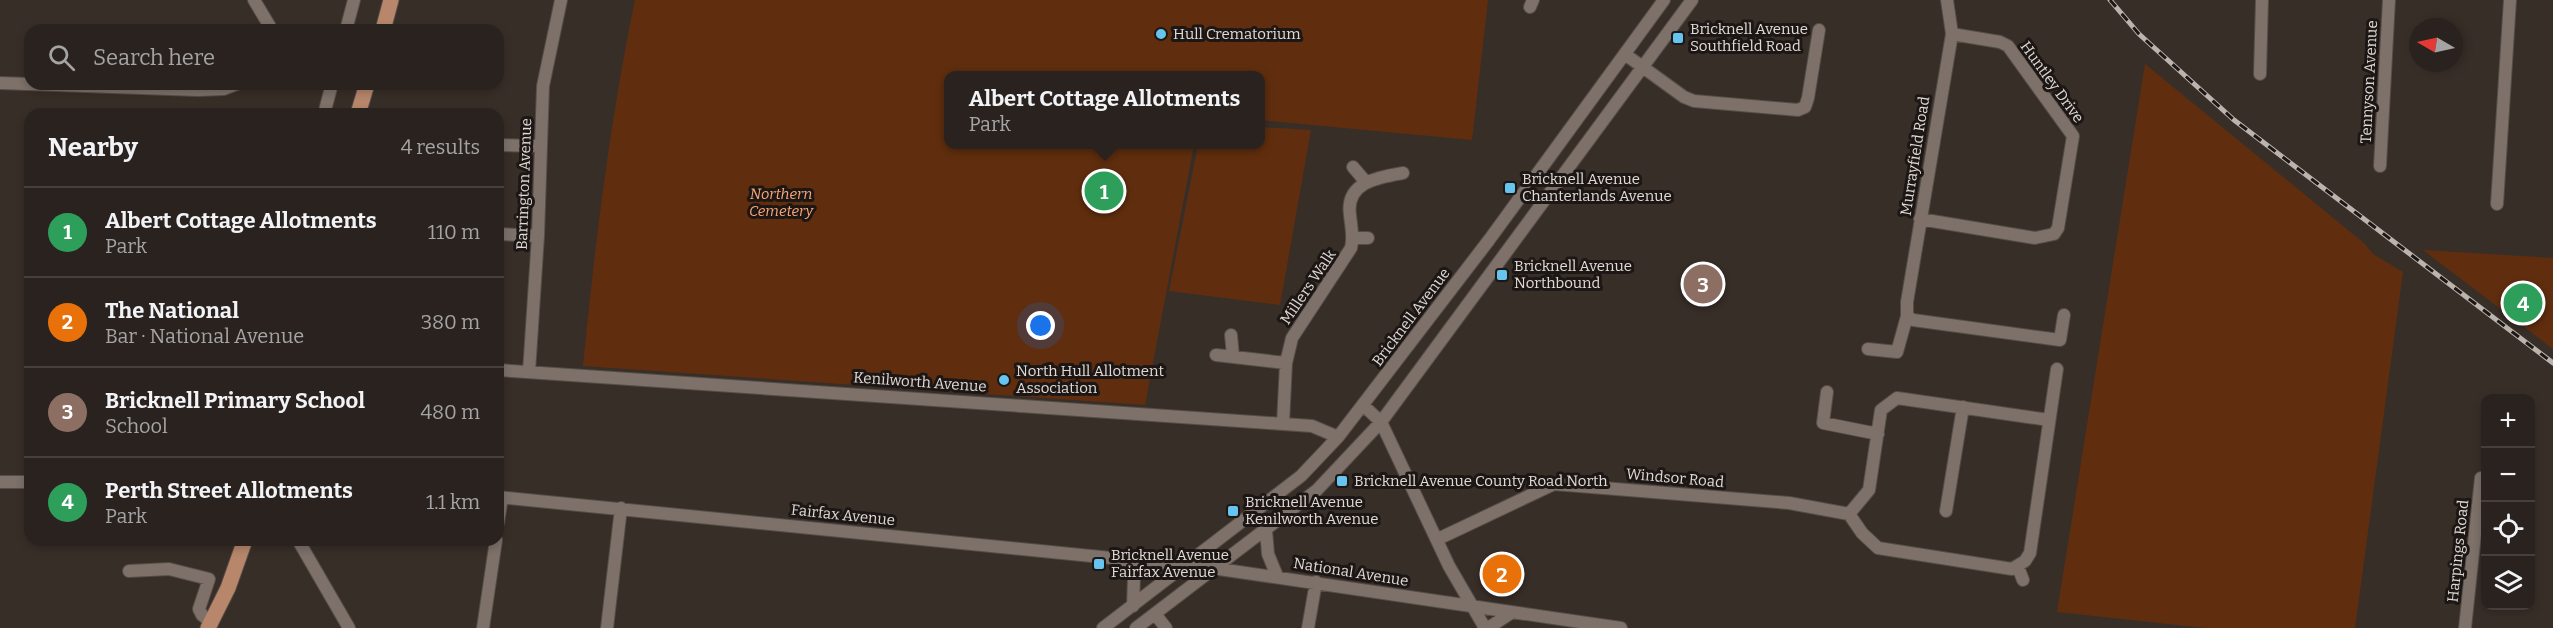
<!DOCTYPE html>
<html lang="en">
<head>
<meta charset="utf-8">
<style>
  :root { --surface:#2a221e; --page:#362f2b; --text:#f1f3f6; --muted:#a5a4a4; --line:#463f3c; --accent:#0b8043 }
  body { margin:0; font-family:Bitter,serif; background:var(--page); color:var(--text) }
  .controls { position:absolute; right:18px; bottom:18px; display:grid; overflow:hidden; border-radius:12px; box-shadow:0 3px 9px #0003 }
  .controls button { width:54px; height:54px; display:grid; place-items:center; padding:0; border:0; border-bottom:2px solid var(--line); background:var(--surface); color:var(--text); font:30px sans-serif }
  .compass { position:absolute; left:2409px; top:18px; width:54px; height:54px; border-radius:50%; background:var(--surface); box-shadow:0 3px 9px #0003; rotate:279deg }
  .you { position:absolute; left:1041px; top:326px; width:21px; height:21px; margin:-15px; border:4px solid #fff; border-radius:50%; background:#1a73e8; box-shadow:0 0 0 9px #1a73e833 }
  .badge { display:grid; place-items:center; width:39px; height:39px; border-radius:50%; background:var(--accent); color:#fff; font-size:20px; font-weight:700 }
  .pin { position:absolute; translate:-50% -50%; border:3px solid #fff; box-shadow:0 2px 6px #0006 }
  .popup { position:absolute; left:944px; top:71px; width:321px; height:78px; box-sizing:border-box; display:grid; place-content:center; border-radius:12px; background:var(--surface); filter:drop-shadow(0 2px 4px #0005); font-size:20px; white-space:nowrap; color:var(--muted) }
  .popup b { font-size:22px; color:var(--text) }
  .popup::after { content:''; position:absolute; left:50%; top:100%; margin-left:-12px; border:12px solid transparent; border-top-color:var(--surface) }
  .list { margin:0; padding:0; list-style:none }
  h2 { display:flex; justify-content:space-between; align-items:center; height:78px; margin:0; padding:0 24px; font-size:26px }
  h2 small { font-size:20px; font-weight:400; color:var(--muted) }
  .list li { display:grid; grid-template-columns:39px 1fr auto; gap:18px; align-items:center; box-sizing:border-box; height:90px; padding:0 24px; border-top:2px solid var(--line) }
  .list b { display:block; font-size:22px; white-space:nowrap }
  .list p { margin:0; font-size:20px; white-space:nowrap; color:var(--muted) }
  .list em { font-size:20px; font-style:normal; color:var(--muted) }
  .icon { flex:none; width:33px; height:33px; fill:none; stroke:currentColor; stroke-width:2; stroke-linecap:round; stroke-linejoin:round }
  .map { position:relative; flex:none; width:2553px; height:628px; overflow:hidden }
  .search { position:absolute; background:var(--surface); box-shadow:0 3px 9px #0003; left:24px; top:24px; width:480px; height:66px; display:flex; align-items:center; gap:15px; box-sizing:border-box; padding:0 21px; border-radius:18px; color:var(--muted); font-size:22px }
  .panel { position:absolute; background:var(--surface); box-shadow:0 3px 9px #0003; left:24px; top:108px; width:480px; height:438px; border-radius:18px }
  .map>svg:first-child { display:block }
  .green { fill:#602e0e }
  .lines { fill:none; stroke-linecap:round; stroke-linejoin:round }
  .minor-casing { stroke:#564d48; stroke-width:14 }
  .major-casing { stroke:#564d48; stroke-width:17 }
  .minor { stroke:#7d716a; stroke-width:12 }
  .major { stroke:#b8876b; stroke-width:15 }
  .rail-casing { stroke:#bbb3ae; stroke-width:5 }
  .rail { stroke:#1c1715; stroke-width:3; stroke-dasharray:9; stroke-linecap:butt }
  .poi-dot { fill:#66c4ef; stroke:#1c1715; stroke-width:2 }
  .labels { text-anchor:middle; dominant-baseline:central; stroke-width:6; stroke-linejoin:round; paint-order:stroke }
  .poi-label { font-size:15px; fill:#e0d9d5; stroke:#1c1715; text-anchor:start }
  .street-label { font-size:15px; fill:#e0d9d5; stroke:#1c1715 }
  .park-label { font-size:15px; font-style:italic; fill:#fba777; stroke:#1c1715 }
</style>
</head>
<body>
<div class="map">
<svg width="2553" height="628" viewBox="0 0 2553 628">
  <rect width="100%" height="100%" fill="#382e28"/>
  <path class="green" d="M635 0H1488L1472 140 1260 120V76H948V144L1194 145 1145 405 583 366C595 244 610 120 635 0Z
    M2145 64 2365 244 2373 254 2403 272 2355 628H2205L2057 612Z
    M1260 127 1311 130 1280 305 1169 291 1198 145 1260 144Z
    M2423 250 2553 258V349Z"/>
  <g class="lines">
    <g class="minor-casing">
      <path id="minor" d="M254 0 272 30
        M1530 7 1533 0
        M346 30 354 0
        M1626 55 1684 97 1694 101 1798 110 1805 107 1808 98 1819 30
        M2260 74 2262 0
        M0 83 198 90 224 89 237 84
        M324 114 332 84
        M498 145 539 146
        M2380 166 2389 0
        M1353 167 1365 181
        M2497 204 2510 0
        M1920 219 2035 238 2054 234 2058 228 2073 136 2008 46 2000 42 1952 34
        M498 234 538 236
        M1354 238H1368
        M1907 316 1913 320 2060 340 2064 315
        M1231 335 1233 356
        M1868 349 1897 352 1907 316V302L1952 34 1947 0
        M1216 355 1286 363
        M498 370 1312 426 1338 437
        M529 372 538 236 543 86 561 0
        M1827 392 1823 423 1878 434
        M1364 406 1381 422 1449 566 1485 628
        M1283 424 1286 363 1292 338 1351 248C1354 236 1351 227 1350 215 1345 182 1379 177 1403 173
        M0 482H30
        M498 497 1212 568 1621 628
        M1946 511 1963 407
        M1849 514 1869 490 1881 410 1897 398 2049 420
        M498 523 502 497
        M1266 530 1268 554 1277 576
        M1438 539 1554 484 1789 503 1849 514 1862 533 1878 548 2012 569 2025 561 2030 553 2057 369
        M298 540 349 628
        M1122 559 1134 577 1133 606
        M2018 567 2023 580
        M129 571 169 569 209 579 199 609 202 615 212 623
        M1155 614 1166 628
        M483 628 496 540
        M607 628 621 508
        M1103 628 1301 476 1338 437 1489 240 1664 0
        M1136 628 1317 490 1381 422 1692 0
        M1308 628 1316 582
        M1488 628 1511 613
        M2465 628 2481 478"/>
    </g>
    <g class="major-casing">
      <path id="major" d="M383 30 391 0
        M358 114 367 84
        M208 628 228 588 245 540"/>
    </g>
    <use href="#minor" class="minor"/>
    <use href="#major" class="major"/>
    <g class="rail-casing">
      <path id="rail" d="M2110 0 2139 34 2234 120 2553 363"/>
    </g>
    <use href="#rail" class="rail"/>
  </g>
  <g class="poi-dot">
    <circle cx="1161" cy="34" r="6"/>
    <rect x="1672" y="32" width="12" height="12" rx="3"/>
    <rect x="1504" y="182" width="12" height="12" rx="3"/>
    <rect x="1496" y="269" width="12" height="12" rx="3"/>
    <circle cx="1004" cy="380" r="6"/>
    <rect x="1336" y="475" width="12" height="12" rx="3"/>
    <rect x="1227" y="505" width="12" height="12" rx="3"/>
    <rect x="1093" y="558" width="12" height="12" rx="3"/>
  </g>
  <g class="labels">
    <g class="poi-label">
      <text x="1690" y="29">Bricknell Avenue<tspan x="1690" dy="17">Southfield Road</tspan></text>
      <text x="1173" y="34">Hull Crematorium</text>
      <text x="1522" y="179">Bricknell Avenue<tspan x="1522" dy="17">Chanterlands Avenue</tspan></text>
      <text x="1514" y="266">Bricknell Avenue<tspan x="1514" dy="17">Northbound</tspan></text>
      <text x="1016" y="371">North Hull Allotment<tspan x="1016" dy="17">Association</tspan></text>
      <text x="1354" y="481">Bricknell Avenue County Road North</text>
      <text x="1245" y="502">Bricknell Avenue<tspan x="1245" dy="17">Kenilworth Avenue</tspan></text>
      <text x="1111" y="555">Bricknell Avenue<tspan x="1111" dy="17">Fairfax Avenue</tspan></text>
    </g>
    <g class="street-label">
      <text transform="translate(2052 82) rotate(54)">Huntley Drive</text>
      <text transform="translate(2369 82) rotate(-87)">Tennyson Avenue</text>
      <text transform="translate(1915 156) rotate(-81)">Murrayfield Road</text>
      <text transform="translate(524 184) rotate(-88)">Barrington Avenue</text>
      <text transform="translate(1308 287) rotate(-56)">Millers Walk</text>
      <text transform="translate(1411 317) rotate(-53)">Bricknell Avenue</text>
      <text transform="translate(920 382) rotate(4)">Kenilworth Avenue</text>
      <text transform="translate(1675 478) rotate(5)">Windsor Road</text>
      <text transform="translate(843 515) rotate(6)">Fairfax Avenue</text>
      <text transform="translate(2458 551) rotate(-84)">Harpings Road</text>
      <text transform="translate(1351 572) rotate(9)">National Avenue</text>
    </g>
    <g class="park-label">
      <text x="781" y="194">Northern<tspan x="781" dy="17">Cemetery</tspan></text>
    </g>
  </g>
</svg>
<div class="controls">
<button>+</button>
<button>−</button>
<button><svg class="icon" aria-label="locate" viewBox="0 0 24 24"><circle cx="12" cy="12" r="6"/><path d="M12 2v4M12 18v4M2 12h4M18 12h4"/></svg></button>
<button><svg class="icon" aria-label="layers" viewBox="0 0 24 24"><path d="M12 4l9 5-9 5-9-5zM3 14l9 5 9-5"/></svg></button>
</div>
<svg class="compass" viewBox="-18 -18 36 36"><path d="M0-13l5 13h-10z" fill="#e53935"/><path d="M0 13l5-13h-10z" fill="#a5a4a4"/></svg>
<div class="you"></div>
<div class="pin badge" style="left:1104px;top:191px;background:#2e9e5b">1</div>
<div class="popup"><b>Albert Cottage Allotments</b>Park</div>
<div class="pin badge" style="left:1502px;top:574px;background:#e8710a">2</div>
<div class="pin badge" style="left:1703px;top:284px;background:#8d6e63">3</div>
<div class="pin badge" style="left:2523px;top:303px;background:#2e9e5b">4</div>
<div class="search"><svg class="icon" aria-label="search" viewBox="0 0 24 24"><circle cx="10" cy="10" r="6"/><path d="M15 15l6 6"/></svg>Search here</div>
<section class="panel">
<h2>Nearby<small>4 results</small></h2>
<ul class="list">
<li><span class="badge" style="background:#2e9e5b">1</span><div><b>Albert Cottage Allotments</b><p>Park</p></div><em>110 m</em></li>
<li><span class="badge" style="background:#e8710a">2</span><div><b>The National</b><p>Bar · National Avenue</p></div><em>380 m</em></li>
<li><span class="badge" style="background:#8d6e63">3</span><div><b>Bricknell Primary School</b><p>School</p></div><em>480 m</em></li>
<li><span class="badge" style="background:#2e9e5b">4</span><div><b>Perth Street Allotments</b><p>Park</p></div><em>1.1 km</em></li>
</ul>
</section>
</div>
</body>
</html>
